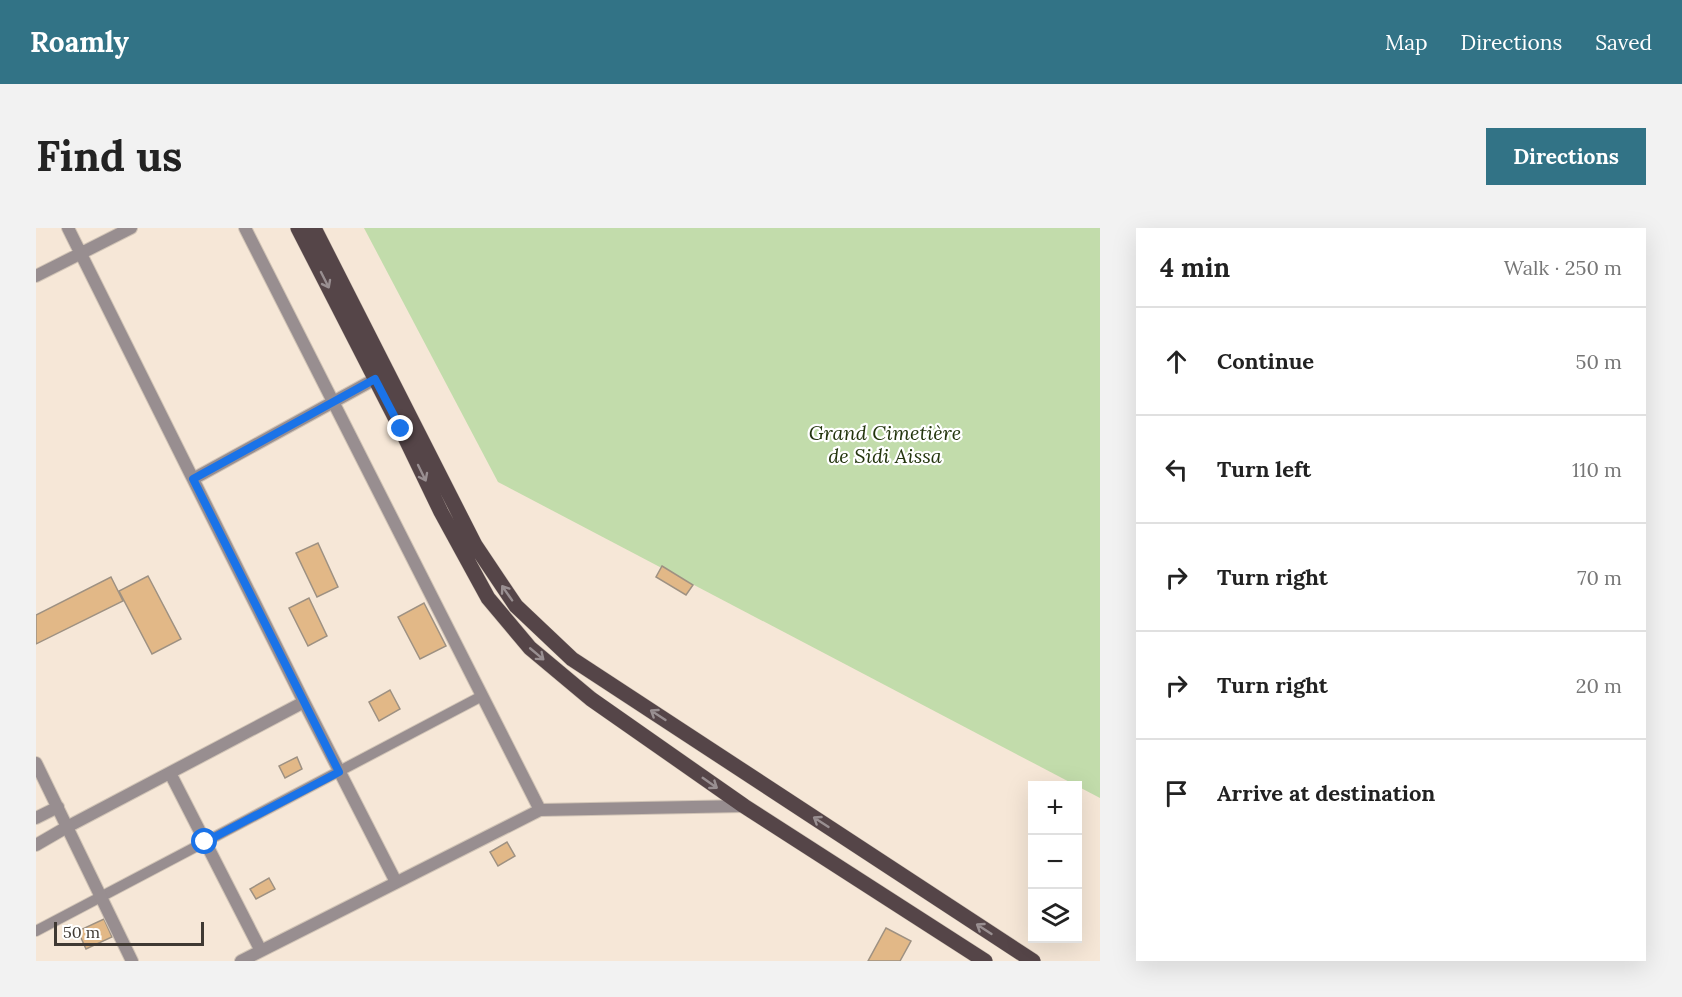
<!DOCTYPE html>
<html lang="en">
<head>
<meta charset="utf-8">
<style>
  :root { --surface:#fff; --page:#f2f2f2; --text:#222; --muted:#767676; --line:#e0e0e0; --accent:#327386 }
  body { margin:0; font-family:Lora,serif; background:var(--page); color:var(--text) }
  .controls { position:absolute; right:18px; bottom:18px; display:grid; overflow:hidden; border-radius:0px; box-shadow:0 6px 24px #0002 }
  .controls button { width:54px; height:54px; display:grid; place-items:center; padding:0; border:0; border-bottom:2px solid var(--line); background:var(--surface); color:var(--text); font:30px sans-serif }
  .scale { position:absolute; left:18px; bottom:15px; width:150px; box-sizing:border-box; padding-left:6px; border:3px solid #3f3933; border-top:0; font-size:16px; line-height:21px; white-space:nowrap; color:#3f3933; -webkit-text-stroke:4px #fff; paint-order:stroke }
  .stop { position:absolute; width:18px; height:18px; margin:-14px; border:4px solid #1a73e8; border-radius:50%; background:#fff }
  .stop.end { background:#1a73e8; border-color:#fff; box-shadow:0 2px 6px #0008 }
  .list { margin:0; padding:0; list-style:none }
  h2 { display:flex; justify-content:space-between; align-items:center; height:78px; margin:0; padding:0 24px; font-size:26px }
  h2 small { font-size:20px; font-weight:400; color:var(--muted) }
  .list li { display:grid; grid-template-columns:39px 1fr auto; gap:18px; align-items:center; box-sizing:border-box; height:108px; padding:0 24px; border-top:2px solid var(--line) }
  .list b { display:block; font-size:22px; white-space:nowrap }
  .list em { font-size:20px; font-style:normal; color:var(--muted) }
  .icon { flex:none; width:33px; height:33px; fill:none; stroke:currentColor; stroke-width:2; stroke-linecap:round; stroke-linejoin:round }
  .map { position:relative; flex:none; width:1064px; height:733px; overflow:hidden; border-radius:0px }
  header { display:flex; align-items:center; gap:36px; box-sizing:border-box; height:84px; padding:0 30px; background:var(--accent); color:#fff }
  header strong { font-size:28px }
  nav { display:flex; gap:33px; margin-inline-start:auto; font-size:21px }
  .intro { display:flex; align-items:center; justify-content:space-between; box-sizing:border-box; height:144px; padding:0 36px }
  h1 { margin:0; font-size:42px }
  .button { padding:15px 27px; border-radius:0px; background:var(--accent); color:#fff; font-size:21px; font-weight:700 }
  main { display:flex; gap:36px; padding:0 36px }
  aside { flex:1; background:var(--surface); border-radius:0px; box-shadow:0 6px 24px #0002 }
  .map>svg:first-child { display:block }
  .green { fill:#c2dcab }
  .building { fill:#e2b887; stroke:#9e9182; stroke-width:1.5 }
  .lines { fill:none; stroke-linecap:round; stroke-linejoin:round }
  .service-casing { stroke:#d1c4b6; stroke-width:12 }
  .minor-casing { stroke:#d1c4b6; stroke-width:14 }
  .primary-casing { stroke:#d1c4b6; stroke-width:16 }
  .service { stroke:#988e90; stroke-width:10 }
  .minor { stroke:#988e90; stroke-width:12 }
  .primary { stroke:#554548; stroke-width:15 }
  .oneway { stroke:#998f91 }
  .route { stroke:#1a73e8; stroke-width:8 }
  .labels { text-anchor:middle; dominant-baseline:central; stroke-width:4.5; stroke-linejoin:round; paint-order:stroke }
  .park-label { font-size:20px; font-style:italic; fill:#23350d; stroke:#fff }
</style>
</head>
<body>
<header>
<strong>Roamly</strong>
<nav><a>Map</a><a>Directions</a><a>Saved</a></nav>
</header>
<div class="intro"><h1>Find us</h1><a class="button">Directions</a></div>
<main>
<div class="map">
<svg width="1064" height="733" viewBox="0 0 1064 733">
  <rect width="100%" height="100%" fill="#f6e7d7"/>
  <path class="green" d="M328 0H1064V570L462 254Z"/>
  <path class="building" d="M282 315 302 359 281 369 260 325Z
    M626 338 657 357 650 367 620 349Z
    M112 348 145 411 116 426 83 363Z
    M75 349 87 373 0 416V387Z
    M273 370 291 408 272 418 253 380Z
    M388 375 410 418 384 431 362 389Z
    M354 462 364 481 343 493 333 474Z
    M261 529 266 541 249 550 243 538Z
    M471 614 479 628 462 638 454 624Z
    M233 650 239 661 220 671 214 661Z
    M68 691 76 709 50 721 42 703Z
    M850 700 875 713 864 733H832Z"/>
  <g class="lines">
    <g class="service-casing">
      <path id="service" d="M0 703 446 468"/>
    </g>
    <g class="minor-casing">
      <path id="minor" d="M209 0 504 582
        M0 48 95 0
        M157 251 339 151
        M268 474 360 654
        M0 535 31 599 268 474 32 0
        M134 545 225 723
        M0 590 22 579
        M0 617 31 599 96 733
        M205 733 504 582 708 578"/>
    </g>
    <g class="primary-casing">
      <path id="primary" d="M262 0 365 201 405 284 452 370 494 420 555 471 708 578 949 733
        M278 0 439 317 480 378 536 431 997 733"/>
    </g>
    <use href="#service" class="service"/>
    <use href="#minor" class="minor"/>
    <use href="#primary" class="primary"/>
  </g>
  <defs><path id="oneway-shaft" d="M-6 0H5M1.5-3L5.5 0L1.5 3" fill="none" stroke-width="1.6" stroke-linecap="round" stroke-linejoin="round" transform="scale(1.5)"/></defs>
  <g class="oneway">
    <use href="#oneway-shaft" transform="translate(289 52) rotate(63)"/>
    <use href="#oneway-shaft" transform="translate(386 245) rotate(64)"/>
    <use href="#oneway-shaft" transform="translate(471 365) rotate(-125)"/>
    <use href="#oneway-shaft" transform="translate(501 426) rotate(40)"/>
    <use href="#oneway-shaft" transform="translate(622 487) rotate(-147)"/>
    <use href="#oneway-shaft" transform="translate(674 555) rotate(35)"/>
    <use href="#oneway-shaft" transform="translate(785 594) rotate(-147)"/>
    <use href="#oneway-shaft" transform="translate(948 701) rotate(-147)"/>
  </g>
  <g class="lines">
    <path class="route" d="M169 614 303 544 157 251 339 151 365 201"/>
  </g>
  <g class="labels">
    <g class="park-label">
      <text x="849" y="204">Grand Cimetière<tspan x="849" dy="23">de Sidi Aissa</tspan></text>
    </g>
  </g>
</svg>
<div class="controls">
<button>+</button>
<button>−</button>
<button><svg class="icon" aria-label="layers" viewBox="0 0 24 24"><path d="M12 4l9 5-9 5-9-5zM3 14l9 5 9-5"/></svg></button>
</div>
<div class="scale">50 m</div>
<div class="stop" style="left:169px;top:614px"></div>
<div class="stop end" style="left:365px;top:201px"></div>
</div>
<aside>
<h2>4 min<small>Walk · 250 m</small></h2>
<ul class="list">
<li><svg class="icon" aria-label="ahead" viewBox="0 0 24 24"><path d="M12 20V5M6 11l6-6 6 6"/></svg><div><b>Continue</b></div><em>50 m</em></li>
<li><svg class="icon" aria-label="left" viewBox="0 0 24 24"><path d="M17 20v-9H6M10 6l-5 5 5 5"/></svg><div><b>Turn left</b></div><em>110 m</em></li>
<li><svg class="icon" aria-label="right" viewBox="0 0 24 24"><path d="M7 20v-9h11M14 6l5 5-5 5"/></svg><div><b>Turn right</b></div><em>70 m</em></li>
<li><svg class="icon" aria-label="right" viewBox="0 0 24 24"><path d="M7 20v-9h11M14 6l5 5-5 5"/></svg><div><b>Turn right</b></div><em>20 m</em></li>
<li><svg class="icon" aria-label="arrive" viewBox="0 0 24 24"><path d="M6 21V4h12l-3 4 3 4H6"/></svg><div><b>Arrive at destination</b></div></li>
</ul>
</aside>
</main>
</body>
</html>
